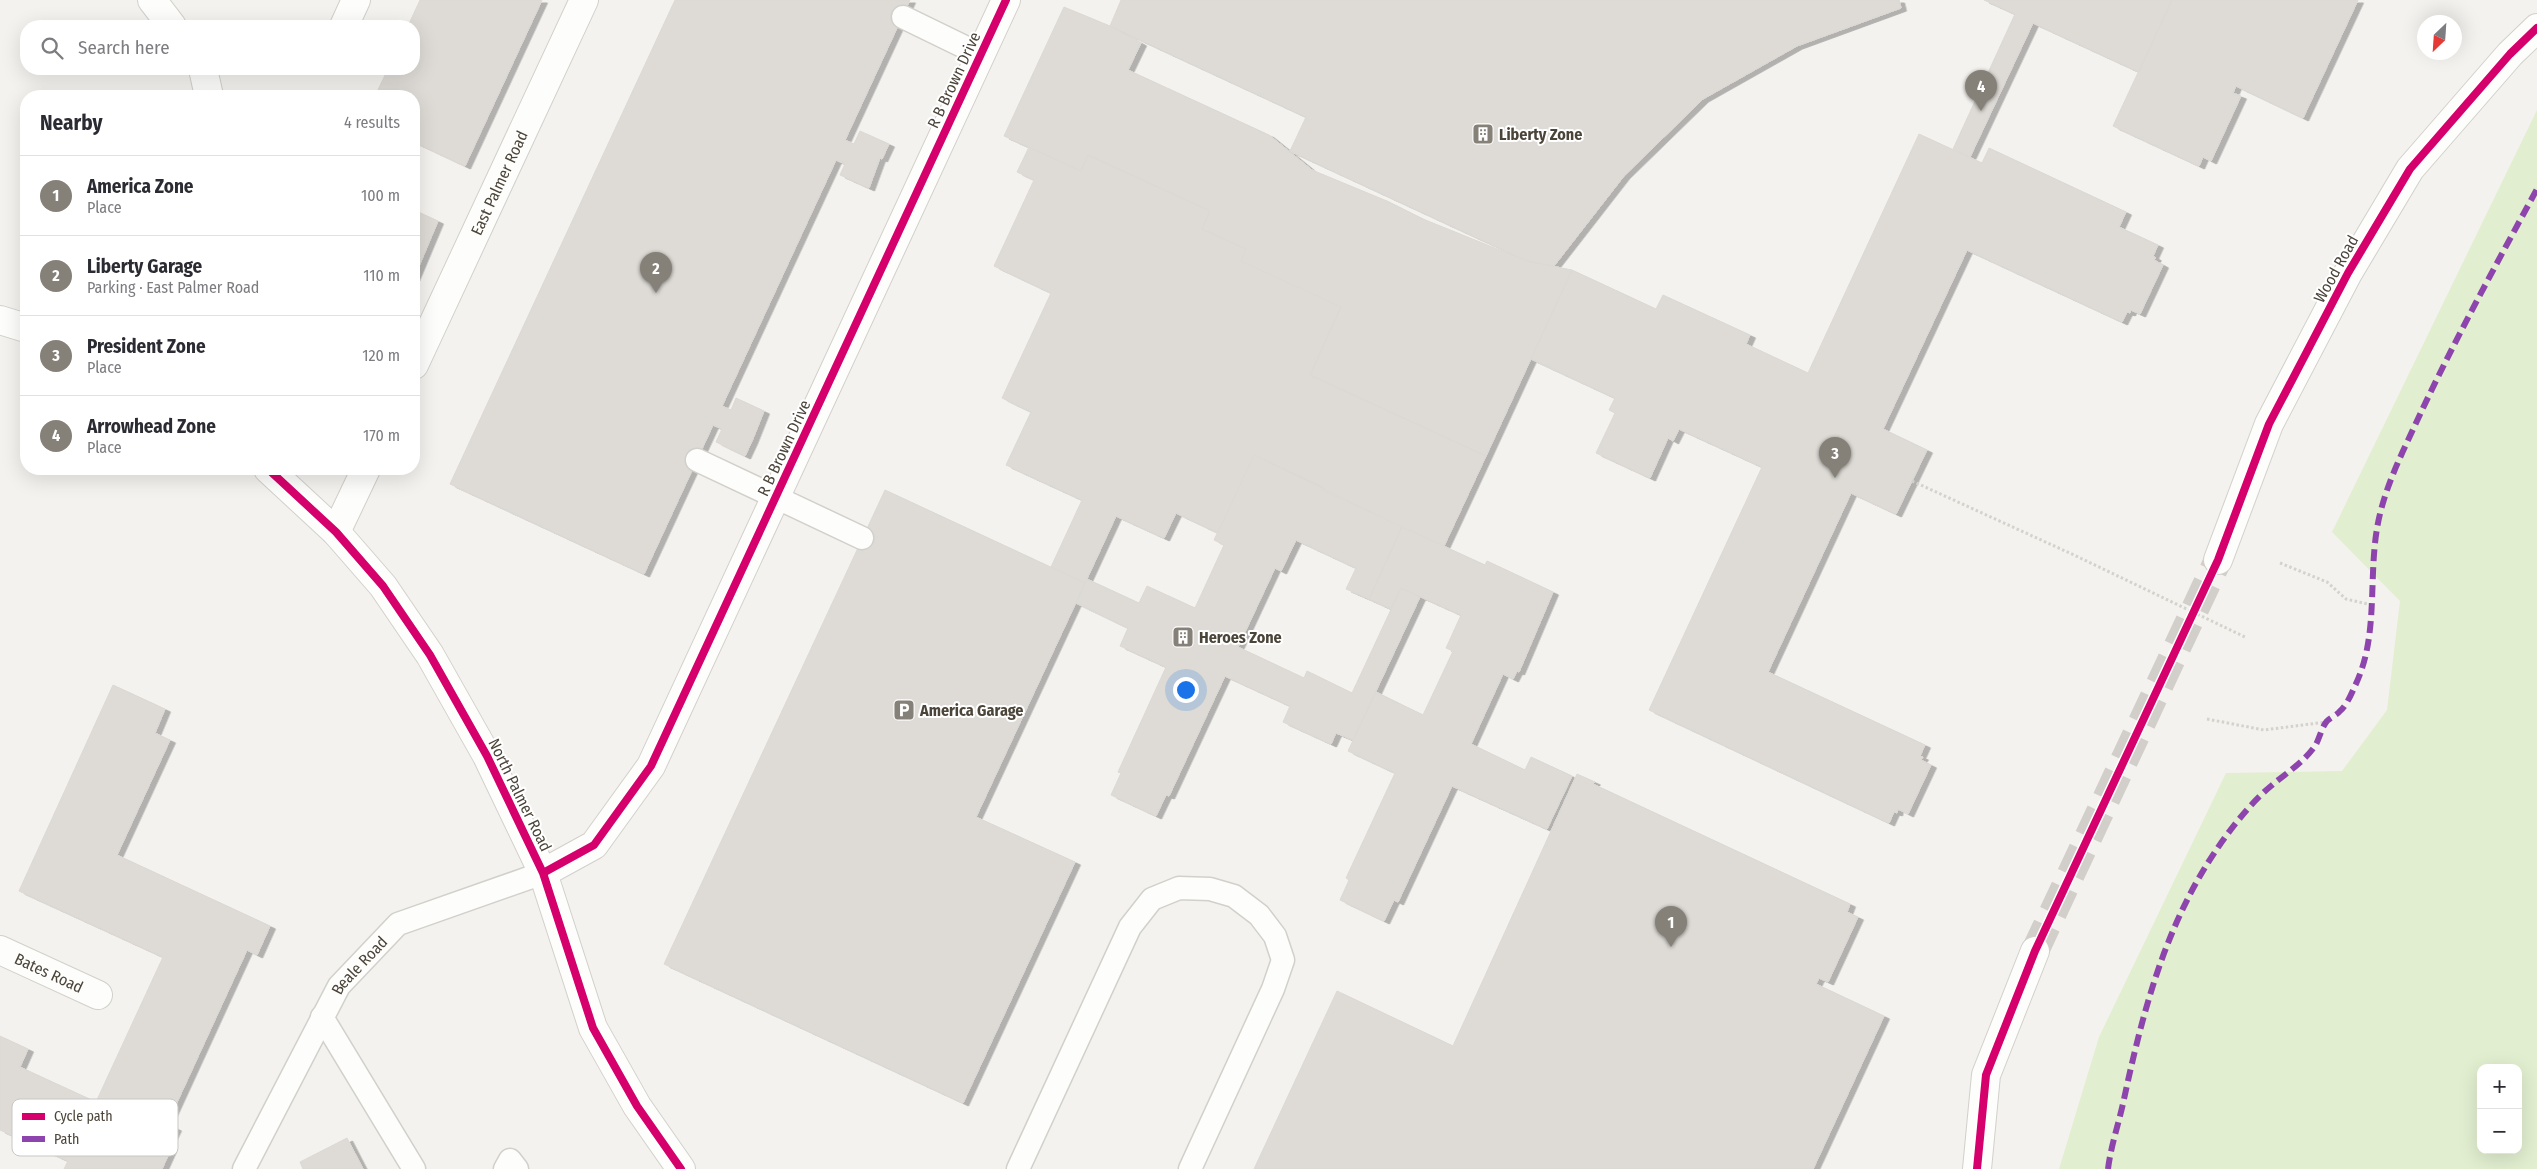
<!DOCTYPE html>
<html lang="en">
<head>
<meta charset="utf-8">
<style>
  :root { --surface:#fff; --page:#f7f7f7; --text:#2b2b33; --muted:#7c7c81; --line:#e1e1e2; --accent:#868178 }
  body { margin:0; font-family:"Fira Sans Condensed",sans-serif; background:var(--page); color:var(--text) }
  .controls { position:absolute; right:15px; bottom:15px; display:grid; overflow:hidden; border-radius:10px; box-shadow:0 5px 20px #0002 }
  .controls button { width:45px; height:45px; display:grid; place-items:center; padding:0; border:0; border-bottom:1px solid var(--line); background:var(--surface); color:var(--text); font:25px sans-serif }
  .compass { position:absolute; left:2417px; top:15px; width:45px; height:45px; border-radius:50%; background:var(--surface); box-shadow:0 5px 20px #0002; rotate:205deg }
  .you { position:absolute; left:1185px; top:689px; width:18px; height:18px; margin:-12px; border:4px solid #fff; border-radius:50%; background:#1a73e8; box-shadow:0 0 0 8px #1a73e833 }
  .badge { display:grid; place-items:center; width:32px; height:32px; border-radius:50%; background:var(--accent); color:#fff; font-size:16px; font-weight:700 }
  .pin { position:absolute; translate:-50% -41px; filter:drop-shadow(0 1px 2px #0008) }
  .pin::after { content:''; position:absolute; top:26px; width:18px; height:15px; background:inherit; clip-path:polygon(0 0,100% 0,50% 100%) }
  .list { margin:0; padding:0; list-style:none }
  h2 { display:flex; justify-content:space-between; align-items:center; height:65px; margin:0; padding:0 20px; font-size:21px }
  h2 small { font-size:16px; font-weight:400; color:var(--muted) }
  .list li { display:grid; grid-template-columns:32px 1fr auto; gap:15px; align-items:center; box-sizing:border-box; height:80px; padding:0 20px; border-top:1px solid var(--line) }
  .list b { display:block; font-size:19px; white-space:nowrap }
  .list p { margin:0; font-size:16px; white-space:nowrap; color:var(--muted) }
  .list em { font-size:16px; font-style:normal; color:var(--muted) }
  .icon { flex:none; width:28px; height:28px; fill:none; stroke:currentColor; stroke-width:2; stroke-linecap:round; stroke-linejoin:round }
  .map { position:relative; flex:none; width:2537px; height:1169px; overflow:hidden }
  .search { position:absolute; background:var(--surface); box-shadow:0 5px 20px #0002; left:20px; top:20px; width:400px; height:55px; display:flex; align-items:center; gap:12px; box-sizing:border-box; padding:0 18px; border-radius:20px; color:var(--muted); font-size:19px }
  .panel { position:absolute; background:var(--surface); box-shadow:0 5px 20px #0002; left:20px; top:90px; width:400px; height:385px; border-radius:20px }
  .map>svg:first-child { display:block }
  .green { fill:#e1eecf; fill-rule:evenodd }
  .building { fill:#dedbd6; stroke:#dcd9d4; filter:url(#shadow) }
  .lines { fill:none; stroke-linecap:round; stroke-linejoin:round }
  .minor-tunnel { stroke:#d2cfca; stroke-width:28; stroke-dasharray:28 14; stroke-linecap:butt }
  .service-casing { stroke:#d2d0cb; stroke-width:25 }
  .minor-casing { stroke:#d2d0cb; stroke-width:30 }
  .path { stroke:#d3d2cc; stroke-width:3; stroke-dasharray:2.5 2.5; stroke-linecap:butt }
  .service { stroke:#fdfdfc; stroke-width:22 }
  .minor { stroke:#fdfdfc; stroke-width:28 }
  .quiet { stroke:#8e44ad; stroke-width:6; stroke-dasharray:12 6; stroke-linecap:butt }
  .cycleway-casing { stroke:#fff; stroke-width:11 }
  .cycleway { stroke:#d6006c; stroke-width:8 }
  .labels { text-anchor:middle; dominant-baseline:central; stroke-width:4; stroke-linejoin:round; paint-order:stroke }
  .street-label { font-size:16px; fill:#4b4439; stroke:#fff }
  .poi-label { font-size:16px; font-weight:bold; fill:#4b4439; stroke:#fff; text-anchor:start }
  .key { fill:#fff; stroke:#c9c7c4; stroke-width:1 }
  .key-label { font-size:14px; fill:#4b4439 }
</style>
</head>
<body>
<div class="map">
<svg width="2537" height="1169" viewBox="0 0 2537 1169">
  <defs>
    <filter id="shadow"><feDropShadow dx="5.5" dy="3" stdDeviation="0" flood-color="#0004"/></filter>
  </defs>
  <rect width="100%" height="100%" fill="#f4f2ee"/>
  <path class="green" d="M2537 110V1169H2059L2099 1037 2226 773 2342 771 2387 710 2400 601 2332 532ZM2481 1068H2518V1150H2481Z"/>
  <path class="building" d="M420 0H542L465 166 414 142V96H375L388 69H414V26H408Z
    M675 0H910L845 140 854 144 860 131 889 144 882 159 880 158 869 188 840 175 845 164 836 160 722 406 731 410 736 398 764 411 752 441 745 456 716 442 722 429 713 425 644 574 450 484Z
    M1121 0H1899L1901 8 1797 46 1703 99 1624 176 1554 266 1527 261 1290 151 1306 117 1110 26Z
    M1984 0H2172L2139 72 2033 23 1970 157 1953 149 2015 14Z
    M2172 0H2358L2303 118 2236 86 2233 93 2241 96 2211 161 2203 157 2199 166 2113 126Z
    M1064 7 1110 26 1141 43 1128 70 1269 135 1312 170 1387 201 1423 219 1527 261 1572 270 1486 456 1310 375 1341 307 1241 261 1246 249 1202 229 1210 211 1088 155 1081 171 1004 136Z
    M1919 134 1982 163 1989 148 2126 212 2119 227 2158 245 2153 256 2156 258 2154 260 2163 265 2140 314 2131 310 2130 313 2127 312 2122 322 1967 250 1883 429 1927 450 1896 514 1851 493 1768 672 1925 745 1920 756 1923 757 1921 760 1931 765 1908 814 1898 809 1897 813 1894 812 1889 823 1649 710 1762 467 1679 429 1673 441 1668 438 1650 478 1596 453 1615 413 1609 410 1615 398 1531 359 1572 270 1656 309 1663 295 1750 335 1746 344 1808 373Z
    M1029 147 1081 171 1088 155 1210 211 1202 229 1246 249 1241 261 1341 307 1310 375 1486 456 1444 546 1322 490 1323 487 1254 455 1218 533 1176 513 1164 538 1116 516 1085 583 1051 567 1082 500 1006 465 1031 412 1002 398 1051 293 994 266 1034 180 1017 172Z
    M414 210 438 221 414 278Z
    M1254 455 1402 527 1369 599 1346 589 1356 568 1296 540 1281 571 1275 568 1238 647 1304 678 1307 671 1352 693 1401 588 1420 597 1353 740 1336 733 1331 744 1283 722 1290 706 1225 676 1169 796 1166 795 1156 816 1111 795 1121 773 1118 772 1166 667 1120 646 1128 628 1076 603 1087 579 1139 603 1147 586 1195 608 1224 545 1214 540Z
    M885 490 1085 583 976 817 1075 862 963 1103 664 964Z
    M1402 527 1485 565 1487 561 1553 592 1519 672 1517 671 1513 679 1503 674 1471 744 1525 770 1531 757 1572 776 1547 829 1452 786 1398 902 1394 900 1384 921 1340 900 1349 880 1346 878 1395 773 1348 751 1376 692 1423 715 1453 651 1446 648 1461 615 1401 588 1391 609 1369 599Z
    M113 685 165 709 155 733 170 740 117 855 270 926 257 955 247 950 167 1124 176 1128 167 1147 171 1149 162 1169H64L68 1161 0 1130V1036L28 1049 20 1067 96 1102 163 957 19 891Z
    M1577 774 1595 782 1593 784 1850 904 1847 912 1858 917 1828 982 1819 978 1816 984 1884 1016 1813 1169H1254L1337 991 1453 1046Z
    M347 1138 363 1169H303L300 1162Z"/>
  <g class="lines">
    <path class="minor-tunnel" d="M2035 951 2218 560"/>
    <g class="service-casing">
      <g id="service">
        <path d="M903 17 981 55"/>
        <path d="M697 460 862 538"/>
        <path d="M322 1017 414 1169"/>
        <path id="s1" d="M244 1169 339 986 398 924 543 873"/>
        <path d="M505 1169 510 1160 517 1169"/>
        <path d="M1018 1169 1130 927 1152 899 1179 888 1210 889 1234 896 1259 915 1275 936 1283 960 1273 989 1190 1169"/>
      </g>
    </g>
    <g class="minor-casing">
      <g id="minor">
        <path d="M152 0 172 26"/>
        <path d="M344 26 356 0"/>
        <path d="M203 69 209 96"/>
        <path d="M0 320 26 328"/>
        <path id="s2" d="M414 365 584 0"/>
        <path d="M268 469 336 532 383 586 430 655 487 756 543 873 593 1028 637 1106 681 1169"/>
        <path d="M336 532 366 469"/>
        <path d="M2218 560 2269 424 2348 273 2410 169 2510 54 2537 28"/>
        <path d="M543 873 594 845 651 766 1006 0"/>
        <path id="s3" d="M0 950 98 995"/>
        <path d="M1977 1169 1986 1075 2035 951"/>
      </g>
    </g>
    <path class="path" d="M1912 481 2074 555 2245 637
      M2280 563 2327 582 2346 599 2372 605
      M2207 719 2264 730 2326 722"/>
    <use href="#service" class="service"/>
    <use href="#minor" class="minor"/>
    <path class="quiet" d="M2108 1169C2111 1145 2119 1123 2124 1099 2146 997 2172 901 2240 818 2249 807 2260 795 2271 786 2285 774 2304 762 2315 746 2320 738 2321 728 2327 721 2331 717 2337 715 2340 711 2346 706 2351 695 2354 688 2382 632 2365 569 2381 510 2390 475 2408 441 2423 408 2458 334 2498 261 2537 189"/>
    <g class="cycleway-casing">
      <path id="cycleway" d="M268 469 336 532 383 586 430 655 487 756 543 873 593 1028 637 1106 681 1169
        M543 873 594 845 651 766 1006 0
        M1977 1169 1986 1075 2035 951 2218 560 2269 424 2348 273 2410 169 2510 54 2537 28"/>
    </g>
    <use href="#cycleway" class="cycleway"/>
  </g>
  <defs>
    <g id="building-square" transform="scale(1.125)"><rect x="-9" y="-9" width="18" height="18" rx="4" fill="#868178" stroke="#fff"/><path d="M-4-6H4V6H1V3H-1V6H-4ZM-2.5-4.3h1.7v1.8h-1.7ZM.8-4.3h1.7v1.8H.8ZM-2.5-1h1.7V.8h-1.7ZM.8-1h1.7V.8H.8Z" fill="#fff"/></g>
    <g id="parking-square" transform="scale(1.125)"><rect x="-9" y="-9" width="18" height="18" rx="4" fill="#868178" stroke="#fff"/><path d="M-3.5-5.5H1a3.5 3.5 0 0 1 0 7H-1V5.5H-3.5ZM-1-3.4V-.6H.8a1.4 1.4 0 0 0 0-2.8Z" fill="#fff"/></g>
  </defs>
  <g fill-rule="evenodd">
    <use href="#building-square" x="1483" y="134"/>
    <use href="#building-square" x="1183" y="637"/>
    <use href="#parking-square" x="904" y="710"/>
  </g>
  <g class="labels">
    <g class="street-label">
      <text transform="translate(954 80) rotate(-65)">R B Brown Drive</text>
      <text stroke="none"><textPath href="#s2" startOffset="201">East Palmer Road</textPath></text>
      <text transform="translate(2336 269) rotate(-61)">Wood Road</text>
      <text transform="translate(784 448) rotate(-65)">R B Brown Drive</text>
      <text transform="translate(520 795) rotate(64)">North Palmer Road</text>
      <text stroke="none"><textPath href="#s1" startOffset="235">Beale Road</textPath></text>
      <text stroke="none"><textPath href="#s3" startOffset="54">Bates Road</textPath></text>
    </g>
    <g class="poi-label">
      <text x="1499" y="134">Liberty Zone</text>
      <text x="1199" y="637">Heroes Zone</text>
      <text x="920" y="710">America Garage</text>
    </g>
  </g>
  <rect x="12" y="1099" width="166" height="57" rx="8" class="key"/>
  <rect x="22" y="1113" width="23" height="7" fill="#d6006c"/>
  <rect x="22" y="1136" width="23" height="6" fill="#8e44ad"/>
  <g class="key-label">
    <text x="54" y="1121">Cycle path</text>
    <text x="54" y="1144">Path</text>
  </g>
</svg>
<div class="controls">
<button>+</button>
<button>−</button>
</div>
<svg class="compass" viewBox="-18 -18 36 36"><path d="M0-13l5 13h-10z" fill="#e53935"/><path d="M0 13l5-13h-10z" fill="#7c7c81"/></svg>
<div class="you"></div>
<div class="pin badge" style="left:1671px;top:947px">1</div>
<div class="pin badge" style="left:656px;top:293px">2</div>
<div class="pin badge" style="left:1835px;top:478px">3</div>
<div class="pin badge" style="left:1981px;top:111px">4</div>
<div class="search"><svg class="icon" aria-label="search" viewBox="0 0 24 24"><circle cx="10" cy="10" r="6"/><path d="M15 15l6 6"/></svg>Search here</div>
<section class="panel">
<h2>Nearby<small>4 results</small></h2>
<ul class="list">
<li><span class="badge">1</span><div><b>America Zone</b><p>Place</p></div><em>100 m</em></li>
<li><span class="badge">2</span><div><b>Liberty Garage</b><p>Parking · East Palmer Road</p></div><em>110 m</em></li>
<li><span class="badge">3</span><div><b>President Zone</b><p>Place</p></div><em>120 m</em></li>
<li><span class="badge">4</span><div><b>Arrowhead Zone</b><p>Place</p></div><em>170 m</em></li>
</ul>
</section>
</div>
</body>
</html>
